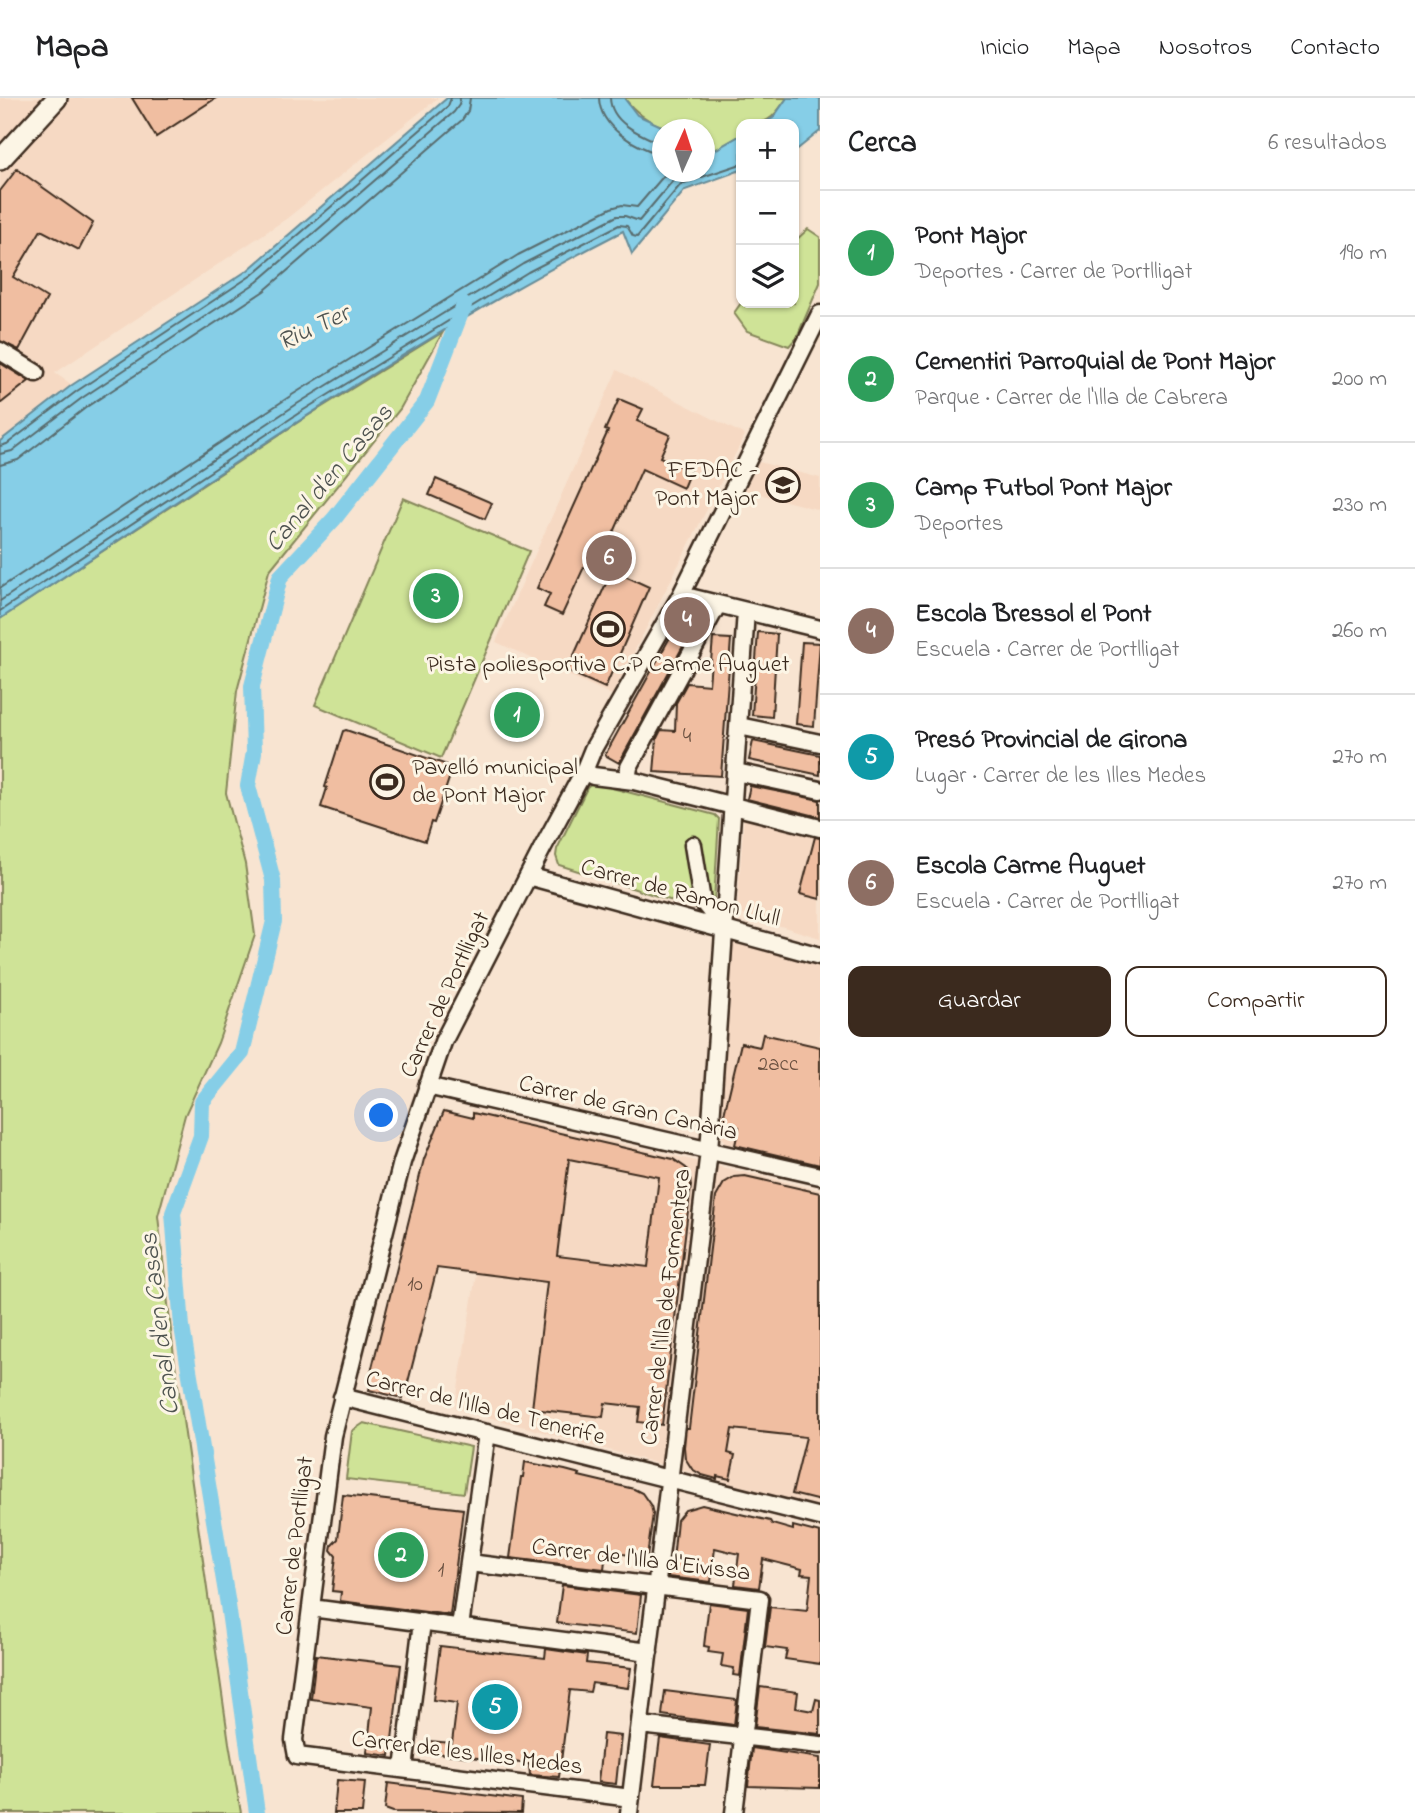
<!DOCTYPE html>
<html lang="es">
<head>
<meta charset="utf-8">
<style>
  :root { --surface:#fff; --page:#f2f2f2; --text:#202124; --muted:#757577; --line:#e0e0e0; --accent:#3b2a1e }
  body { margin:0; font-family:"Indie Flower",sans-serif; background:var(--page); color:var(--text) }
  .controls { position:absolute; right:21px; top:21px; display:grid; overflow:hidden; border-radius:14px; box-shadow:0 2px 5px #0004 }
  .controls button { width:63px; height:63px; display:grid; place-items:center; padding:0; border:0; border-bottom:2px solid var(--line); background:var(--surface); color:var(--text); font:35px sans-serif }
  .compass { position:absolute; left:652px; top:21px; width:63px; height:63px; border-radius:50%; background:var(--surface); box-shadow:0 2px 5px #0004; rotate:3deg }
  .you { position:absolute; left:382px; top:1018px; width:24px; height:24px; margin:-18px; border:5px solid #fff; border-radius:50%; background:#1a73e8; box-shadow:0 0 0 10px #1a73e833 }
  .badge { display:grid; place-items:center; width:46px; height:46px; border-radius:50%; background:var(--accent); color:#fff; font-size:23px; font-weight:700 }
  .pin { position:absolute; translate:-50% -50%; border:4px solid #fff; box-shadow:0 2px 7px #0006 }
  .list { margin:0; padding:0; list-style:none }
  h2 { display:flex; justify-content:space-between; align-items:center; height:91px; margin:0; padding:0 28px; font-size:30px }
  h2 small { font-size:23px; font-weight:400; color:var(--muted) }
  .list li { display:grid; grid-template-columns:46px 1fr auto; gap:21px; align-items:center; box-sizing:border-box; height:126px; padding:0 28px; border-top:2px solid var(--line) }
  .list b { display:block; font-size:26px; white-space:nowrap }
  .list p { margin:0; font-size:23px; white-space:nowrap; color:var(--muted) }
  .list em { font-size:23px; font-style:normal; color:var(--muted) }
  .actions { display:flex; gap:14px; padding:21px 28px }
  .actions a { flex:1; padding:16px 0; border:2px solid var(--accent); border-radius:14px; text-align:center; font-size:24px; color:var(--accent) }
  .actions .main { background:var(--accent); color:#fff }
  .icon { flex:none; width:38px; height:38px; fill:none; stroke:currentColor; stroke-width:2; stroke-linecap:round; stroke-linejoin:round }
  .map { position:relative; flex:none; width:820px; height:1715px; overflow:hidden }
  header { display:flex; align-items:center; gap:42px; box-sizing:border-box; height:98px; padding:0 35px; background:var(--surface); border-bottom:2px solid var(--line) }
  header strong { font-size:33px }
  nav { display:flex; gap:38px; margin-inline-start:auto; font-size:24px }
  main { display:flex }
  aside { flex:1; background:var(--surface) }
  .map>svg:first-child { display:block }
  .built { fill:#f6d9c3 }
  .green { fill:#cfe397; stroke:#85865a; stroke-width:2 }
  .water { fill:#86cee7; stroke:#688c97; stroke-width:2 }
  .lines { fill:none; stroke-linecap:round; stroke-linejoin:round }
  .shore { stroke:#596c6e; stroke-width:2 }
  .canal { stroke:#86cee7; stroke-width:16 }
  .building { fill:#f0bea1; stroke:#3b2a1e; stroke-width:2; fill-rule:evenodd }
  .minor-casing { stroke:#3b2a1e; stroke-width:21 }
  .tertiary-casing { stroke:#3b2a1e; stroke-width:24 }
  .minor { stroke:#fcf5e5; stroke-width:16 }
  .tertiary { stroke:#fcf5e5; stroke-width:19 }
  .labels { text-anchor:middle; dominant-baseline:central; stroke-width:6; stroke-linejoin:round; paint-order:stroke }
  .number-label { font-size:21px; fill:#684f3f }
  .poi-label { font-size:24px; fill:#3b2a1e; stroke:#fcf5e5; text-anchor:end }
  .street-label { font-size:24px; fill:#3b2a1e; stroke:#fcf5e5 }
  .water-label { font-size:26px; font-style:italic; fill:#4e5350; stroke:#fcf5e5 }
</style>
</head>
<body>
<header>
<strong>Mapa</strong>
<nav><a>Inicio</a><a>Mapa</a><a>Nosotros</a><a>Contacto</a></nav>
</header>
<main>
<div class="map">
<svg width="820" height="1715" viewBox="0 0 820 1715">
  <rect width="100%" height="100%" fill="#f8e4d1"/>
  <filter id="ink" filterUnits="userSpaceOnUse"><feTurbulence type="fractalNoise" baseFrequency=".0143" numOctaves="2"/><feDisplacementMap in="SourceGraphic" scale="14" xChannelSelector="R" yChannelSelector="G"/><feConvolveMatrix kernelMatrix="1 2 1 2 8 2 1 2 1" color-interpolation-filters="sRGB"/></filter>
  <g filter="url(#ink)">
    <path class="built" d="M0 0H438L286 121 55 275 72 287 0 343Z
      M617 272 745 337 612 597 496 544Z
      M759 364 820 380V412L744 392Z
      M744 717 820 738V840L737 815Z
      M732 842 820 869V1069L725 1045 717 1028Z
      M472 1011 820 1092V1410L455 1310 476 1176 454 1172Z"/>
    <path class="green" d="M624 0H787C771 22 769 26 741 26V37L713 53 705 49 704 32C667 31 649 31 624 0Z
      M808 131 820 139V185L797 239 789 248 747 233 734 215 741 205H794V144Z
      M443 234 400 311 269 473 237 593 226 695 245 766 255 837 218 945 185 1017 158 1118 174 1259 229 1645 241 1715H0V521L306 319Z
      M403 400 529 453 441 660 315 607Z
      M593 685 715 717 719 721 714 803 710 810 701 812 559 767 556 758 557 751 587 690Z
      M364 1325 471 1349 464 1395 346 1381 352 1333Z"/>
    <path class="water" d="M447 0H624L637 17 668 31 662 32V74H704L705 49 713 53 741 37V72L685 92 632 156 623 133C405 244 204 387 0 521V343L72 287 248 172Z
      M787 0H820V33L794 54V26H762L773 20Z"/>
    <g class="lines">
      <path class="shore" d="M599 0C600 31 637 49 662 57
        M610 0C611 26 642 37 662 46
        M0 348 7 346 77 293 252 177 448 8 451 0
        M0 356 12 353 82 300 257 184 454 14 459 7 460 0
        M0 367 18 362 88 308 264 193 462 22 468 13 470 0
        M0 490 292 297 518 157 611 110 622 107 637 109 667 74
        M0 503 297 306 523 166 617 118H625L639 123 675 80 690 74
        M0 513 302 313 528 174 619 127 627 128 633 138 637 139 681 86 741 66"/>
      <path class="canal" d="M257 1715 228 1507 182 1229 173 1115 201 1038 202 1004 242 955 274 823 273 782 248 688 254 654 252 588 280 479 334 421 427 303 464 207"/>
    </g>
    <path class="building" d="M132 0H216L156 39Z
      M17 71 93 125 79 152 41 132 13 179 47 200 19 252 0 243V93Z
      M0 265 29 283 0 306Z
      M619 301 643 311 637 323 670 337 660 359 690 373 683 390 642 371 596 475 584 469 562 517 544 509 550 496 537 490 608 333 605 332Z
      M436 381 492 405 485 421 429 397Z
      M612 472 649 489 605 590 567 573Z
      M684 514 698 521 619 665 605 657Z
      M758 534 777 536 772 619 752 617Z
      M713 540 731 541 721 678 654 674 657 640 661 632 675 633 676 605 687 585 709 587Z
      M802 544 820 545 814 628 796 626Z
      M346 632 453 669 434 725 431 724 425 743 321 709 327 690 325 689 343 633Z
      M753 643 820 657V677L749 662Z
      M750 688 820 702V719L747 701Z
      M815 739 820 740V801L800 796Z
      M763 936 820 949V1067L735 1047 739 1029 722 1025 741 945 760 949Z
      M444 1013 473 1020V1015L673 1061 686 1070 690 1079 691 1088 662 1327 638 1324 640 1309 605 1305 603 1319 532 1311 547 1184 437 1170 406 1292 404 1291 402 1300 369 1292 371 1283 369 1282 424 1061ZM569 1061 659 1079 648 1169 557 1158Z
      M745 1078 820 1095V1403L792 1396 806 1339 732 1331 728 1355 735 1357 730 1381 717 1378V1381L702 1377 692 1371 685 1360 684 1349 686 1330H689L716 1099 724 1085 734 1079Z
      M525 1364 565 1372 580 1376 579 1378 634 1391 642 1395 651 1408 653 1416 647 1459 606 1454 604 1471 510 1460 521 1379H523Z
      M343 1397 463 1411 450 1517 340 1503 341 1494 332 1493 336 1458 331 1452 332 1447 338 1441Z
      M702 1407 770 1423 772 1426 793 1432V1428L820 1435V1566L785 1561 787 1552 765 1549 770 1509 807 1513 811 1477 801 1476 802 1471 763 1461 759 1490 735 1487 739 1456 715 1450 711 1484 668 1479 670 1463 673 1462 677 1422 685 1412Z
      M562 1487 641 1497 637 1535 557 1525Z
      M709 1505 748 1510 740 1578 733 1577 734 1570 721 1568 723 1556 708 1554 709 1549 704 1548Z
      M440 1548 545 1560 546 1551 587 1557 586 1565 631 1570 628 1590 592 1585 590 1594 570 1592 559 1679 530 1677 529 1666 427 1654 429 1643 452 1645 457 1605 433 1602Z
      M316 1557 401 1567 390 1658 367 1655 372 1609 311 1601Z
      M760 1589 798 1594 796 1610 813 1613 816 1601 820 1602V1636L755 1629Z
      M665 1593 737 1602 734 1627 662 1617Z
      M603 1636 621 1638 616 1686 598 1684Z
      M660 1640 710 1647 705 1687H654Z
      M752 1650 820 1660V1690L748 1688Z
      M337 1682 365 1684 362 1715H334Z
      M388 1685 522 1702 521 1715 393 1714 385 1711Z"/>
    <g class="lines">
      <g class="minor-casing">
        <path id="minor" d="M0 253 36 275
          M681 497 820 531
          M739 628 820 645
          M584 673 593 678 634 683 820 730
          M736 674 820 692
          M627 682 629 669 718 506
          M693 747 702 803 725 831
          M528 778 820 858
          M427 988 820 1078
          M342 1299 820 1419
          M469 1465 760 1501 734 1715
          M311 1510 649 1554
          M460 1529 487 1335
          M640 1627 820 1647
          M404 1671 422 1524
          M631 1700 297 1658 294 1642 333 1338 402 1064 443 944 543 749 584 673 593 651 681 497 820 216
          M629 1715 709 1053 746 513"/>
      </g>
      <g class="tertiary-casing">
        <path id="tertiary" d="M0 62 57 0"/>
      </g>
      <use href="#minor" class="minor"/>
      <use href="#tertiary" class="tertiary"/>
    </g>
  </g>
  <defs>
    <g id="school-ring" transform="scale(1.75)"><circle r="9.5" fill="#fcf5e5" stroke="#3b2a1e" stroke-width="1.5"/><path d="M0-5L7-2L0 1L-7-2ZM-4 1L0 2.5L4 1V4Q0 6-4 4Z" fill="#3b2a1e"/></g>
    <g id="stadium-ring" transform="scale(1.75)"><circle r="9.5" fill="#fcf5e5" stroke="#3b2a1e" stroke-width="1.5"/><path d="M0-5a6.5 5 0 1 0 0 10a6.5 5 0 1 0 0-10ZM-3.5-1.8h7v3.6h-7Z" fill="#3b2a1e"/></g>
  </defs>
  <g fill-rule="evenodd">
    <use href="#school-ring" x="783" y="387"/>
    <use href="#stadium-ring" x="608" y="531"/>
    <use href="#stadium-ring" x="387" y="684"/>
  </g>
  <g class="labels">
    <g class="number-label">
      <text x="687" y="639">4</text>
      <text x="778" y="967">2acc</text>
      <text x="415" y="1187">10</text>
      <text x="441" y="1473">1</text>
    </g>
    <g class="poi-label">
      <text x="758" y="373">FEDAC -<tspan x="758" dy="28">Pont Major</tspan></text>
      <text x="608" y="567" text-anchor="middle">Pista poliesportiva C.P Carme Auguet</text>
      <text x="412" y="670" text-anchor="start">Pavelló municipal<tspan x="412" dy="28">de Pont Major</tspan></text>
    </g>
    <g class="street-label">
      <text transform="translate(680 796) rotate(15)">Carrer de Ramon Llull</text>
      <text transform="translate(446 897) rotate(-65)">Carrer de Portlligat</text>
      <text transform="translate(628 1011) rotate(13)">Carrer de Gran Canària</text>
      <text transform="translate(667 1209) rotate(-83)">Carrer de l'Illa de Formentera</text>
      <text transform="translate(485 1311) rotate(14)">Carrer de l'Illa de Tenerife</text>
      <text transform="translate(296 1448) rotate(-83)">Carrer de Portlligat</text>
      <text transform="translate(641 1463) rotate(7)">Carrer de l'Illa d'Eivissa</text>
      <text transform="translate(467 1656) rotate(7)">Carrer de les Illes Medes</text>
    </g>
    <g class="water-label">
      <text transform="translate(314 231) rotate(-25)">Riu Ter</text>
      <text transform="translate(330 381) rotate(-50)">Canal d'en Casas</text>
      <text transform="translate(161 1226) rotate(-97)">Canal d'en Casas</text>
    </g>
  </g>
</svg>
<div class="controls">
<button>+</button>
<button>−</button>
<button><svg class="icon" aria-label="layers" viewBox="0 0 24 24"><path d="M12 4l9 5-9 5-9-5zM3 14l9 5 9-5"/></svg></button>
</div>
<svg class="compass" viewBox="-18 -18 36 36"><path d="M0-13l5 13h-10z" fill="#e53935"/><path d="M0 13l5-13h-10z" fill="#757577"/></svg>
<div class="you"></div>
<div class="pin badge" style="left:517px;top:617px;background:#2e9e5b">1</div>
<div class="pin badge" style="left:401px;top:1457px;background:#2e9e5b">2</div>
<div class="pin badge" style="left:436px;top:498px;background:#2e9e5b">3</div>
<div class="pin badge" style="left:687px;top:522px;background:#8d6e63">4</div>
<div class="pin badge" style="left:495px;top:1609px;background:#0f9aa8">5</div>
<div class="pin badge" style="left:609px;top:460px;background:#8d6e63">6</div>
</div>
<aside>
<h2>Cerca<small>6 resultados</small></h2>
<ul class="list">
<li><span class="badge" style="background:#2e9e5b">1</span><div><b>Pont Major</b><p>Deportes · Carrer de Portlligat</p></div><em>190 m</em></li>
<li><span class="badge" style="background:#2e9e5b">2</span><div><b>Cementiri Parroquial de Pont Major</b><p>Parque · Carrer de l'Illa de Cabrera</p></div><em>200 m</em></li>
<li><span class="badge" style="background:#2e9e5b">3</span><div><b>Camp Futbol Pont Major</b><p>Deportes</p></div><em>230 m</em></li>
<li><span class="badge" style="background:#8d6e63">4</span><div><b>Escola Bressol el Pont</b><p>Escuela · Carrer de Portlligat</p></div><em>260 m</em></li>
<li><span class="badge" style="background:#0f9aa8">5</span><div><b>Presó Provincial de Girona</b><p>Lugar · Carrer de les Illes Medes</p></div><em>270 m</em></li>
<li><span class="badge" style="background:#8d6e63">6</span><div><b>Escola Carme Auguet</b><p>Escuela · Carrer de Portlligat</p></div><em>270 m</em></li>
</ul>
<div class="actions"><a class="main">Guardar</a><a>Compartir</a></div>
</aside>
</main>
</body>
</html>
